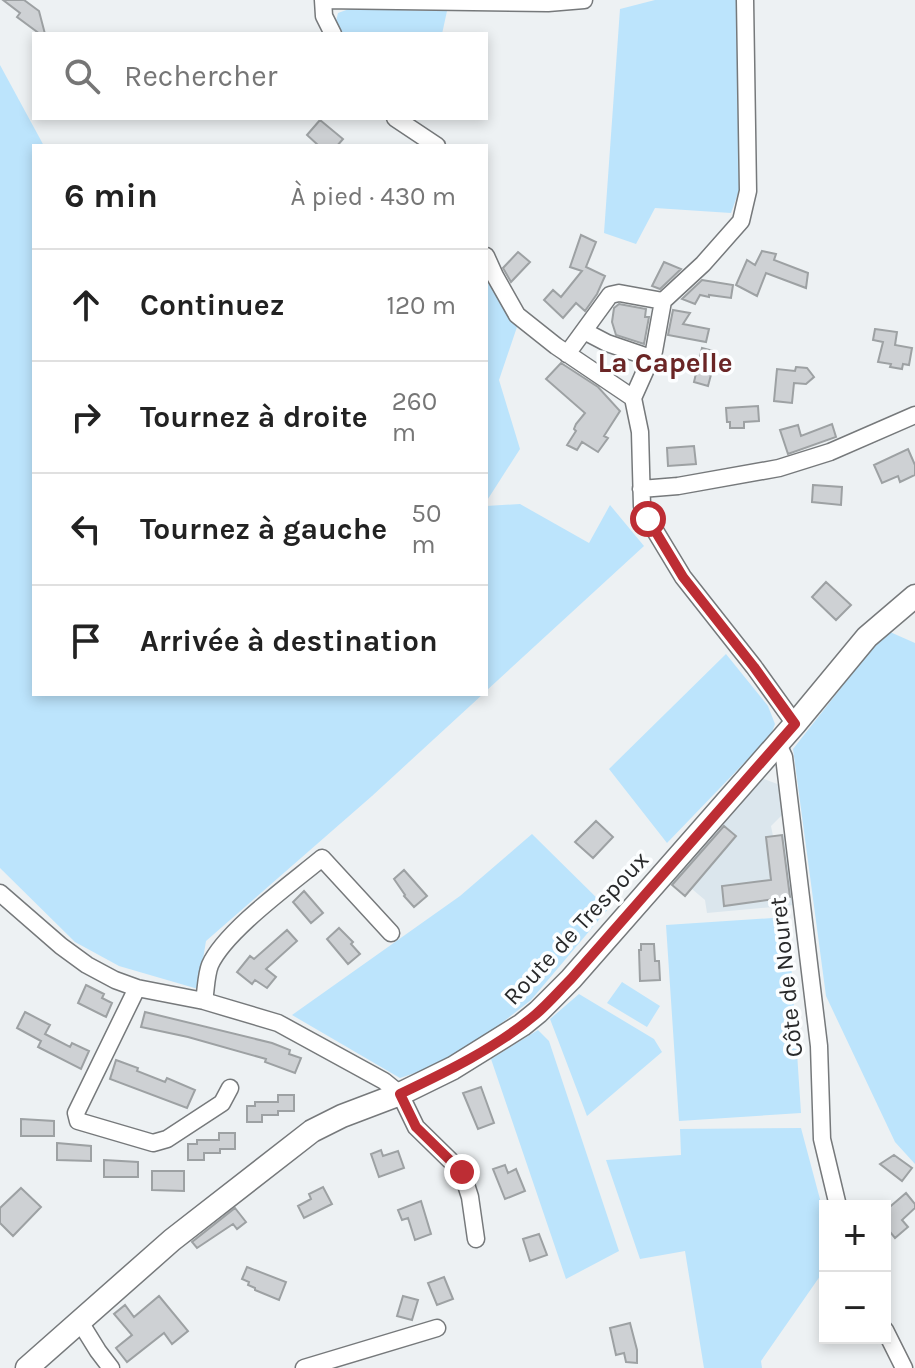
<!DOCTYPE html>
<html lang="fr">
<head>
<meta charset="utf-8">
<style>
  :root { --surface:#fff; --page:#f2f2f2; --text:#222; --muted:#767676; --line:#e0e0e0 }
  body { margin:0; font-family:Karla,sans-serif; background:var(--page); color:var(--text) }
  .controls { position:absolute; right:24px; bottom:24px; display:grid; overflow:hidden; border-radius:0px; box-shadow:0 4px 12px #0003 }
  .controls button { width:72px; height:72px; display:grid; place-items:center; padding:0; border:0; border-bottom:2px solid var(--line); background:var(--surface); color:var(--text); font:40px sans-serif }
  .stop { position:absolute; width:24px; height:24px; margin:-18px; border:6px solid #bd2d34; border-radius:50%; background:#fff }
  .stop.end { background:#bd2d34; border-color:#fff; box-shadow:0 2px 8px #0008 }
  .list { margin:0; padding:0; list-style:none }
  h2 { display:flex; justify-content:space-between; align-items:center; height:104px; margin:0; padding:0 32px; font-size:34px }
  h2 small { font-size:26px; font-weight:400; color:var(--muted) }
  .list li { display:grid; grid-template-columns:52px 1fr auto; gap:24px; align-items:center; box-sizing:border-box; height:112px; padding:0 32px; border-top:2px solid var(--line) }
  .list b { display:block; font-size:30px; white-space:nowrap }
  .list em { font-size:26px; font-style:normal; color:var(--muted) }
  .icon { flex:none; width:44px; height:44px; fill:none; stroke:currentColor; stroke-width:2; stroke-linecap:round; stroke-linejoin:round }
  .map { position:relative; flex:none; width:915px; height:1368px; overflow:hidden }
  .search { position:absolute; background:var(--surface); box-shadow:0 4px 12px #0003; left:32px; top:32px; width:456px; height:88px; display:flex; align-items:center; gap:20px; box-sizing:border-box; padding:0 28px; border-radius:0px; color:var(--muted); font-size:30px }
  .panel { position:absolute; background:var(--surface); box-shadow:0 4px 12px #0003; left:32px; top:144px; width:456px; height:552px; border-radius:0px }
  .map>svg:first-child { display:block }
  .built { fill:#dbe6ed }
  .green { fill:#bce4fc }
  .building { fill:#ced1d4; stroke:#9da1a3; stroke-width:2 }
  .lines { fill:none; stroke-linecap:round; stroke-linejoin:round }
  .street-casing { stroke:#76797b; stroke-width:19 }
  .secondary-casing { stroke:#76797b; stroke-width:25 }
  .street { stroke:#fff; stroke-width:16 }
  .secondary { stroke:#fff; stroke-width:22 }
  .route { stroke:#bd2d34; stroke-width:10 }
  .labels { text-anchor:middle; dominant-baseline:central; stroke-width:7; stroke-linejoin:round; paint-order:stroke }
  .street-label { font-size:24px; fill:#292a2b; stroke:#fcfeff }
  .quarter-label { font-size:28px; font-weight:bold; fill:#6a2525; stroke:#fcfeff }
</style>
</head>
<body>
<div class="map">
<svg width="915" height="1368" viewBox="0 0 915 1368">
  <rect width="100%" height="100%" fill="#edf1f3"/>
  <path class="built" d="M759 777 780 785 783 814 771 826 773 836 786 834 794 905 707 913 705 900 692 889 685 896 671 883Z"/>
  <path class="green" d="M655 0H738L741 185 731 213 655 208 636 244 604 233 620 9Z
    M349 9 447 11 442 34H342L336 21 338 13Z
    M0 65 44 146H34V694H483L372 796 206 941 198 989 119 966 75 942 0 868Z
    M486 262 517 327 499 380 520 449 486 502Z
    M520 504 589 543 610 505 644 546 486 691V506Z
    M890 632 915 643V1164L895 1142 826 996 793 749 874 646Z
    M726 654 768 706 775 724 771 735 667 843 609 769Z
    M532 834 608 909 531 1000 480 1040 439 1065 400 1078 292 1015 460 896Z
    M788 917 801 1113 679 1121 666 925Z
    M622 982 660 1006 647 1027 607 1003Z
    M579 994 654 1039 662 1052 587 1116 550 1019Z
    M538 1030 549 1041 619 1251 566 1279 491 1059Z
    M801 1128 825 1218V1269L761 1361 762 1368H704L685 1251 640 1259 606 1160 681 1155 680 1129Z"/>
  <path class="building" d="M3 0H24L39 11 45 34H40L17 17 20 13Z
    M320 120 343 139 337 146H319L307 135Z
    M581 235 596 242 586 267 605 276 597 294 585 311 576 303 563 318 544 300 553 290 561 297 582 271 570 267Z
    M762 251 776 254 774 260 808 273 806 288 766 273 757 296 736 285 747 260 755 265Z
    M518 252 530 262 511 282 503 268Z
    M664 262 681 269 660 289 652 286Z
    M702 280 733 285 731 298 709 295V297L700 295 695 304 682 299Z
    M619 304 646 309 645 317H649L644 344 616 335 612 322 614 308Z
    M673 310 690 313 683 324 709 329 706 342 668 335Z
    M875 329 897 332 895 345 912 348 909 365 903 364 902 369 890 367 891 364 878 362 883 342 873 340Z
    M702 348 717 352 708 386 694 382Z
    M561 363 598 387 620 411 604 436 608 438 598 452 582 442 577 450 567 445 576 431 574 429 576 424 585 413 546 379Z
    M796 367 807 368 814 377 806 384 794 383 792 403 774 401 777 369 795 371Z
    M758 406 759 421 744 422V428H730V422H727L726 408Z
    M832 424 836 437 788 454 780 430 798 425 801 436Z
    M694 446 696 464 668 466 667 448Z
    M908 449 915 465V475L900 482 898 476 882 483 874 465Z
    M813 485 842 487 841 505 812 502Z
    M826 582 851 605 836 620 812 597Z
    M596 821 613 837 593 858 575 842Z
    M724 826 736 836 685 896 672 885Z
    M782 835 790 897 724 906 722 886 771 880 766 837Z
    M404 870 427 896 414 907 404 896 405 895 394 879Z
    M304 891 323 913 311 923 293 902Z
    M339 928 353 942 351 944 360 954 348 964 327 939Z
    M287 930 297 941 266 969 276 977 267 988 255 980 252 984 237 972 250 956 254 959Z
    M641 944H654L655 961H659L660 980 640 981 639 950H641Z
    M86 985 104 994 102 998 112 1003 106 1017 78 1003Z
    M25 1012 50 1025 45 1034 70 1047 72 1043 89 1051 81 1069 38 1047 41 1041 17 1028Z
    M145 1012 272 1043 290 1050 289 1054 301 1058 295 1073 265 1062 266 1059 188 1037 141 1027Z
    M116 1060 138 1068 137 1071 165 1082 167 1078 195 1090 187 1108 110 1079Z
    M481 1087 494 1123 478 1129 463 1093Z
    M278 1095H294V1111H278V1115H262V1122H247V1106H255V1102H278Z
    M21 1119 54 1121V1136H21Z
    M219 1133H235V1149H220V1153H204V1160H188V1144H197V1140H219Z
    M57 1143 91 1146V1161L57 1160Z
    M381 1150 383 1156 398 1151 404 1168 379 1177 371 1154Z
    M894 1155 912 1168 902 1181 880 1164Z
    M104 1160 138 1162V1177H104Z
    M505 1165 508 1173 516 1169 525 1191 505 1199 493 1169Z
    M152 1171H184V1191L152 1190Z
    M323 1187 332 1204 304 1218 298 1206 311 1199 309 1194Z
    M21 1188 41 1207 13 1236 0 1223V1208Z
    M906 1193 915 1204V1208L902 1220 908 1227 895 1238 885 1226V1211Z
    M421 1201 431 1234 415 1240 408 1218 402 1220 398 1210Z
    M235 1208 246 1222 237 1229 233 1224 197 1248 192 1242Z
    M539 1234 547 1255 530 1261 523 1239Z
    M247 1267 286 1282 279 1300 255 1290V1288L248 1285 249 1282 242 1279Z
    M444 1277 453 1299 437 1305 428 1283Z
    M159 1296 188 1331 172 1344 164 1333 127 1362 116 1348 132 1335 114 1314 125 1305 134 1317Z
    M403 1296 418 1300 412 1320 397 1316Z
    M630 1323 637 1350V1363L626 1362 624 1353 616 1355 610 1328Z"/>
  <g class="lines">
    <g class="street-casing">
      <path id="street" d="M323 0 548 3 584 0
        M323 0 324 16 333 34
        M395 118 437 146
        M486 256 495 276 517 315 556 346 633 398 640 432 642 506 648 519 683 577 754 667 795 724
        M663 301 703 264 741 221 748 191 745 0
        M584 331 607 343 651 358
        M567 354 610 295 619 293 663 301 654 351 633 398
        M641 489 678 486 779 468 830 452 915 415
        M778 744 784 757 819 1046 822 1139 838 1206
        M0 893 61 946 87 965 115 980 137 988 204 1001 278 1023 384 1081 400 1094 416 1127 462 1172 470 1197 476 1239
        M137 988 76 1113 78 1121 153 1143 167 1139 222 1103 230 1088
        M204 1001C206 990 206 975 210 965 225 931 292 883 322 858L391 933
        M80 1322 98 1351 111 1368
        M885 1330 904 1368
        M304 1368 437 1328"/>
    </g>
    <g class="secondary-casing">
      <path id="secondary" d="M27 1368 172 1240 312 1131 342 1116 400 1094 453 1068 522 1025 538 1012 571 979 795 724 867 637 915 596"/>
    </g>
    <use href="#street" class="street"/>
    <use href="#secondary" class="secondary"/>
  </g>
  <g class="lines">
    <path class="route" d="M462 1172 416 1127 400 1094C446 1072 496 1048 535 1015 548 1004 559 991 571 979L795 724 754 667 683 577 648 519"/>
  </g>
  <g class="labels">
    <g class="street-label">
      <text transform="translate(576 928) rotate(-47)">Route de Trespoux</text>
      <text transform="translate(786 977) rotate(-96)">Côte de Nouret</text>
    </g>
    <g class="quarter-label">
      <text x="665" y="362">La Capelle</text>
    </g>
  </g>
</svg>
<div class="controls">
<button>+</button>
<button>−</button>
</div>
<div class="stop" style="left:648px;top:519px"></div>
<div class="stop end" style="left:462px;top:1172px"></div>
<div class="search"><svg class="icon" aria-label="search" viewBox="0 0 24 24"><circle cx="10" cy="10" r="6"/><path d="M15 15l6 6"/></svg>Rechercher</div>
<section class="panel">
<h2>6 min<small>À pied · 430 m</small></h2>
<ul class="list">
<li><svg class="icon" aria-label="ahead" viewBox="0 0 24 24"><path d="M12 20V5M6 11l6-6 6 6"/></svg><div><b>Continuez</b></div><em>120 m</em></li>
<li><svg class="icon" aria-label="right" viewBox="0 0 24 24"><path d="M7 20v-9h11M14 6l5 5-5 5"/></svg><div><b>Tournez à droite</b></div><em>260 m</em></li>
<li><svg class="icon" aria-label="left" viewBox="0 0 24 24"><path d="M17 20v-9H6M10 6l-5 5 5 5"/></svg><div><b>Tournez à gauche</b></div><em>50 m</em></li>
<li><svg class="icon" aria-label="arrive" viewBox="0 0 24 24"><path d="M6 21V4h12l-3 4 3 4H6"/></svg><div><b>Arrivée à destination</b></div></li>
</ul>
</section>
</div>
</body>
</html>
